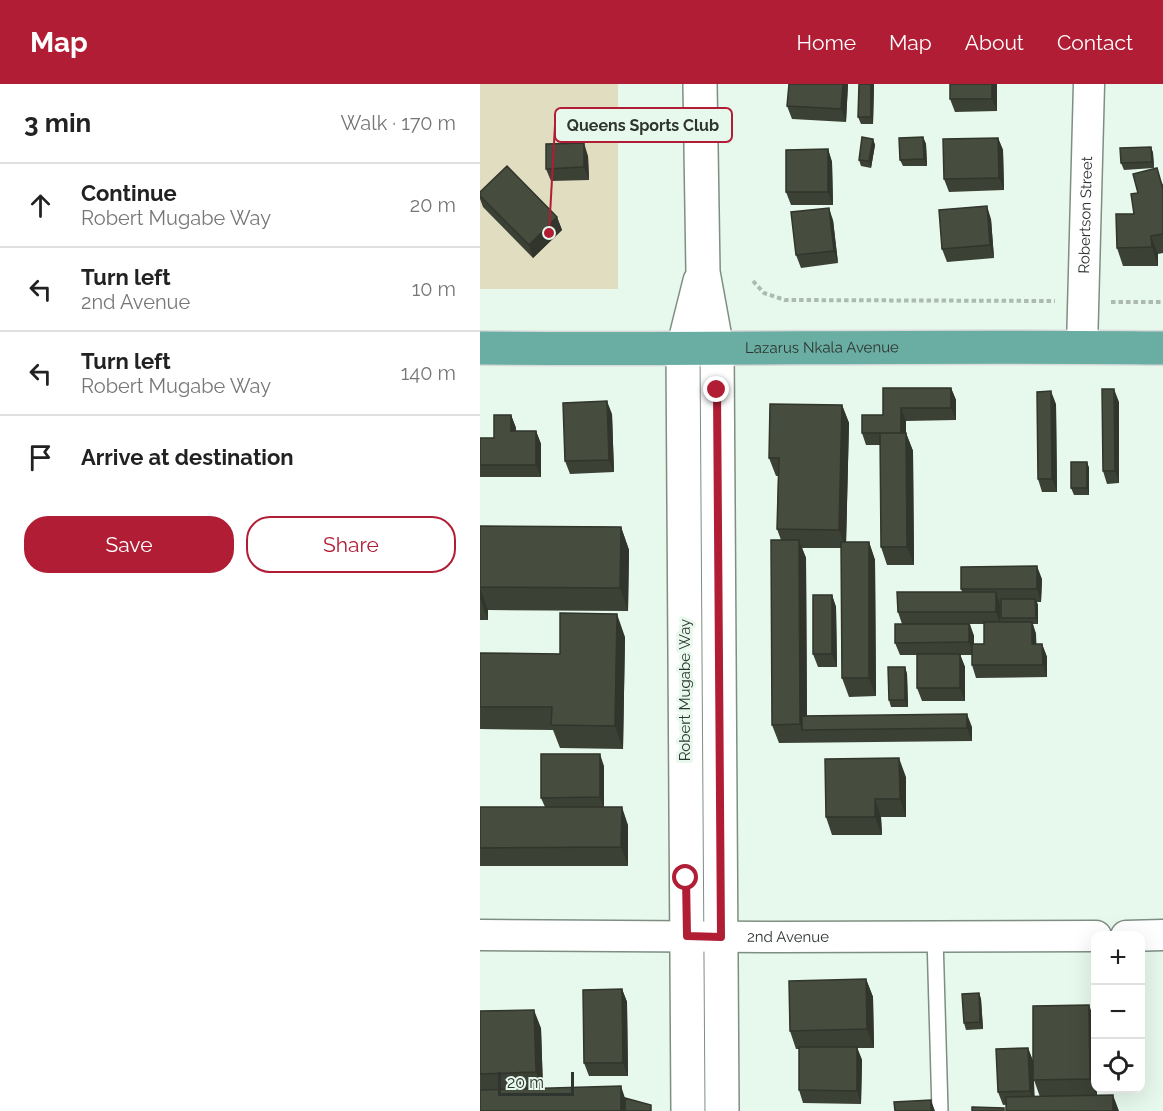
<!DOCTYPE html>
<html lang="en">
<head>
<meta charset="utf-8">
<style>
  :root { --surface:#fff; --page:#f6f6f6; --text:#222; --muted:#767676; --line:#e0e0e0; --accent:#b11d35 }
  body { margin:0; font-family:Raleway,sans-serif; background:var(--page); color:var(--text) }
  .controls { position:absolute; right:18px; bottom:18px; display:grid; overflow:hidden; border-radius:12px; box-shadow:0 6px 24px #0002 }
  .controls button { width:54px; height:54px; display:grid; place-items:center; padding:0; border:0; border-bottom:2px solid var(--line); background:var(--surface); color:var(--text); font:30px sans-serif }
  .scale { position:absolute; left:18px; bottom:15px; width:76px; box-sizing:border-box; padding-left:6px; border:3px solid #2e3530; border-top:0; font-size:16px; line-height:21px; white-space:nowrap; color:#2e3530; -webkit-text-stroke:4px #e7f9ec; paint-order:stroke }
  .stop { position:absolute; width:18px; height:18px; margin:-14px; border:4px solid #b11d35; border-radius:50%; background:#fff }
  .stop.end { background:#b11d35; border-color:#fff; box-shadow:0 2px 6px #0008 }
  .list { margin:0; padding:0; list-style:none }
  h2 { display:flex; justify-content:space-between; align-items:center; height:78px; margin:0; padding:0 24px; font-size:26px }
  h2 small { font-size:20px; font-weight:400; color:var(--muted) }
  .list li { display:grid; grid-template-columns:39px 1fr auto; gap:18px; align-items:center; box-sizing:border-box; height:84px; padding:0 24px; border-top:2px solid var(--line) }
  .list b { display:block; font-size:22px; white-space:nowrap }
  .list p { margin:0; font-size:20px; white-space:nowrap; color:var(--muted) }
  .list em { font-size:20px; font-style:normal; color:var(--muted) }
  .actions { display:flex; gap:12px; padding:18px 24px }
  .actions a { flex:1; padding:14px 0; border:2px solid var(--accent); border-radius:24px; text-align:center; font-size:21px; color:var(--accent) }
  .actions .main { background:var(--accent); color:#fff }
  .icon { flex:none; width:33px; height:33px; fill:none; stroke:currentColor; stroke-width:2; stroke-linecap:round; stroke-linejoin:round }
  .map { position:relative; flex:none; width:683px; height:1027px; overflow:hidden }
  header { display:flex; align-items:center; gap:36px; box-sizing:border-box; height:84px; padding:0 30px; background:var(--accent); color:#fff }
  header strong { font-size:28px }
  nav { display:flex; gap:33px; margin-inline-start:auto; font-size:21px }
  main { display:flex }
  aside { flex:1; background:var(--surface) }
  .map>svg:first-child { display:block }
  .pitch { fill:#e0ddc1 }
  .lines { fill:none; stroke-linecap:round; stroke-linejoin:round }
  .service-casing { stroke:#7e8e82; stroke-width:18 }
  .minor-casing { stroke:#7e8e82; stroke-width:33 }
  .secondary-casing { stroke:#7e8e82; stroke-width:36 }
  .trunk-casing { stroke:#d9dbda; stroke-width:36 }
  .path { stroke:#acbab0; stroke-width:4; stroke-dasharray:4.5 3; stroke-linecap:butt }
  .service { stroke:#fff; stroke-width:15 }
  .minor { stroke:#fff; stroke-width:30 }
  .secondary { stroke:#fff; stroke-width:33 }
  .trunk { stroke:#6aaea3; stroke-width:33 }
  .wall { fill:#3c4135; fill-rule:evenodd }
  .shaded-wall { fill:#31352b }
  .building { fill:#464c3e; stroke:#31352b; stroke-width:1.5 }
  .route { stroke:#b11d35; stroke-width:8 }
  .labels { text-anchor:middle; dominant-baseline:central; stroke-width:6; stroke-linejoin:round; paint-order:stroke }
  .street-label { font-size:15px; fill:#2e3530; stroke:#e7f9ec }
  .leader { fill:none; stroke:#b11d35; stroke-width:2 }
  .callout-dot { fill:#b11d35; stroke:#e7f9ec; stroke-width:2 }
  .callout { fill:#e7f9ec; stroke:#b11d35; stroke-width:2 }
  .callout-label { font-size:16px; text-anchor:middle; font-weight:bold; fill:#2e3530 }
</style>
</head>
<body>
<header>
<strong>Map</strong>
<nav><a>Home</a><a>Map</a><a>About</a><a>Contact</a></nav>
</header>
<main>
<aside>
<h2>3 min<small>Walk · 170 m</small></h2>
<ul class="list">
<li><svg class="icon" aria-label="ahead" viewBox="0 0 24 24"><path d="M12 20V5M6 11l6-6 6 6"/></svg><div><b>Continue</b><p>Robert Mugabe Way</p></div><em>20 m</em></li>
<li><svg class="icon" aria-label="left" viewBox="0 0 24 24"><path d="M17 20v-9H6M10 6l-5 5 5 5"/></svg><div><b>Turn left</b><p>2nd Avenue</p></div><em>10 m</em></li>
<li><svg class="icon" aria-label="left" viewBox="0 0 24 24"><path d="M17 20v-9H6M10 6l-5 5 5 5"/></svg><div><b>Turn left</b><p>Robert Mugabe Way</p></div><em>140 m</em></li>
<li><svg class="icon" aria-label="arrive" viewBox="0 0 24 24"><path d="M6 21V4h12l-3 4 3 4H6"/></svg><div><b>Arrive at destination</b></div></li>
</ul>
<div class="actions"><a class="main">Save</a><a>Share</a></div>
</aside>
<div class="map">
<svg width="683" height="1027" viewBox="0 0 683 1027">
  <rect width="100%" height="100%" fill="#e7f9ec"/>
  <path class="pitch" d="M0 0H138V205H0Z"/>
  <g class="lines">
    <g class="service-casing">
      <path id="service" d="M455 853 460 1027"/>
    </g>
    <g class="minor-casing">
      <g id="minor">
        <path id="s1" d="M602 263 609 0"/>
        <path id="s2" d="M0 851 299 853 616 852"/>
        <path d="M646 852 683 851"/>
      </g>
    </g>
    <g class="secondary-casing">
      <path id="secondary" d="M220 0 223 188 237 265 242 1027
        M208 1027 203 265 220 197"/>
    </g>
    <g class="trunk-casing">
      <g id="trunk">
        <path id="s3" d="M0 264C228 266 455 261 683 264"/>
      </g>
    </g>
    <path class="path" d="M273 197 284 209 305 216 575 217
      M631 218H683"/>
    <use href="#service" class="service"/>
    <use href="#minor" class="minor"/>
    <use href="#secondary" class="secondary"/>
    <use href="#trunk" class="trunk"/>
  </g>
  <path class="wall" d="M309 0H368L366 38 312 35 307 22Z
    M379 0H394L393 40H381L378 33Z
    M470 0H517V27L475 28 470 15Z
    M443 53 446 60 447 82H423L420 76Z
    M518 54 523 66 524 106 469 108 464 95Z
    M393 55 395 61 391 84 381 82 379 76Z
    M671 63 673 69 674 84 683 101V169L678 170V182H643L637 164 654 130 658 109 674 84 644 86 641 79Z
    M348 65 352 78 353 121H311L306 108Z
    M108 72 109 96 71 97 66 85Z
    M0 108 77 133 82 146 53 174 3 123 0 115Z
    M511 135 514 174 467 178 462 165Z
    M353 136 358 179 321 184 316 171Z
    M471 304 476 316V336L426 337V349L433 367 434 481H407L401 463 400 361H386L382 349 403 331Z
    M639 318V399L627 400 623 387Z
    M576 320 577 408H562L558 395Z
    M362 321 369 339 366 458H389L395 476 396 612 369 613 362 594 361 464H322L326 474 327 632 492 643V657L299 659 292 641 301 456 297 445 298 392H296L289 374Z
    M132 330 134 388 90 390 85 377Z
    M31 331 36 344V347H56L61 360V393H0V354H14Z
    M607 378 609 384V411H594L591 404Z
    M0 442 141 443 149 466 148 527 8 526V536H0Z
    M562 495 561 518H557L558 521V540H553L556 550V560H562L567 573V593L496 594 492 581V571H480L485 583V617H442L437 604V571H420L415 559 422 540 418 528 482 508 481 505ZM490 540H504V560H494V552Z
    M352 511 356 523 357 583H338L333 570Z
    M145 553 143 665 80 664 73 646 0 645V569L80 570Z
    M425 583 427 590 428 623H411L409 616Z
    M124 682V723L148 741V782H0V723H65L61 714Z
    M426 693V733H401L402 751H352L346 733Z
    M386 895 393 913 394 964H377L382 976 381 1020 323 1019 319 1006V965H316L310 947Z
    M142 905 147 918 148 992H109L104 979Z
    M499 909 501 915 503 945 486 946 484 939Z
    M609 921 617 1011 523 1021 518 1008 548 964 553 977ZM554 996 560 1013H554Z
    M0 927 61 944 63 1004 145 1014 0 1027Z"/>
  <path class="shaded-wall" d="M363 0H368L366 38 361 25Z
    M391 0H394L393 40 391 33Z
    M512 0H517V27L512 15Z
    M443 53 446 60 447 82 444 75Z
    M518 54 523 66 524 106 519 94Z
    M393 55 395 61 391 84 389 77Z
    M104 59 108 72 109 96 104 83Z
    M671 63 673 69 674 84 672 78Z
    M348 65 352 78 353 121 348 108Z
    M507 122 511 135 514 174 510 161Z
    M349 124 353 136 358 179 354 167Z
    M77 133 82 146 53 174 49 161Z
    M671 152 678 170V182L672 163Z
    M471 304 476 316V336L471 324Z
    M634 305 639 318V399L635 387Z
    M571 307 576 320 577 408 572 395Z
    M127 317 132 330 134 388 129 376Z
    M362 321 369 339 366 464 359 446Z
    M421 324 426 337V361L421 349Z
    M31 331 36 344V359L31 347Z
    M56 347 61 360V393L56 381Z
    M426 349 433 367 434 481 427 463Z
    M607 378 609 384V411L607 404Z
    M141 443 149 466 148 527 140 504Z
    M319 456 326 474 327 646H322L320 640Z
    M389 458 395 476 396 612 389 594Z
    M557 482 562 495 561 518 557 505Z
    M0 504 8 526V536L0 514Z
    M516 508 520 520V540L516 528Z
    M352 511 356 523 357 583 352 570Z
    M555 515 558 521V540L556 534Z
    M137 530 145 553 143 665 135 642Z
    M552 538 556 550 557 573 552 560Z
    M489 540 494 552V571L489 558Z
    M562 560 567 573V593L563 581Z
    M480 570 485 583V617L480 604Z
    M425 583 427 590 428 623 425 616Z
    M487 630 492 643V657L487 644Z
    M120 670 124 682V726L120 713Z
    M419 674 426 693V733L420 715Z
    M395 715 401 733 402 751 395 733Z
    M142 723 148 741V782L141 763Z
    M386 895 393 913 394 964 387 945Z
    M142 905 147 918 148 992 143 979Z
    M499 909 501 915 503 945 500 938Z
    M609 921 615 937V1005H617V1013L610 995Z
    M54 926 61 944 63 1007 56 988Z
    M377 963 382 976 381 1020 377 1007Z
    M548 964 553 977 555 1019 550 1007Z
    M141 1002 147 1020 148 1027H141Z
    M633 1011 639 1027H633Z
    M451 1016 455 1027H451Z"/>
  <path class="building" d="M309 0H363L361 25 307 22Z
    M379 0H391V33H378Z
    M470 0H512V15H470Z
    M382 53 393 55 389 77 379 76Z
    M443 53 444 75 420 76 419 54Z
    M518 54 519 94 464 95 463 55Z
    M104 59V83L66 85V60Z
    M671 63 672 78 641 79 640 64Z
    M348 65V108H306V66Z
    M27 82 77 133 49 161 0 112V108Z
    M677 84 683 105V150L671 152 672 163 637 164 636 130H654L651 110 658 109 653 90Z
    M507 122 510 161 462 165 459 126Z
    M349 124 354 167 316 171 311 128Z
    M403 304H471V324H421V349H382V331H403Z
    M622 305H634L635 387H623Z
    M571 307 572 395H558L557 308Z
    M127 317 129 376 85 377 83 319Z
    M290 320 362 321 359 446 297 445 299 374H289Z
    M14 331H31V347H56V381H0V354H14Z
    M400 349H426L427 463H401Z
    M591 378H607V404H591Z
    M0 442 141 443 140 504 0 503Z
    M291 456H319L320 640 292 641Z
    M361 458H389V594H362Z
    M557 482V505H481V483Z
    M417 508H516V528H418Z
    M333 511H352V570H333Z
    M521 515H555L556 534H521Z
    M80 529 137 530 135 642 71 641 72 623H0V569L80 570Z
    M504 538H552V560H562L563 581H492V560H504Z
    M415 540H489V558L415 559Z
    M437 570H480V604H437Z
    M408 583H425V616H409Z
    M487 630V644L322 646V632Z
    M61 670H120V713L61 714Z
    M419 674 420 715H395V733H346L345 675Z
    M0 723H142L141 763 0 764Z
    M386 895 387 945 310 947 309 897Z
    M142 905 143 979H104L103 906Z
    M499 909 500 938 484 939 482 910Z
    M609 921 610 995 553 996V922Z
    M54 926 56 988 0 990V927Z
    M319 963H377V1007L319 1006Z
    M548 964 550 1007 518 1008 516 965Z
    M141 1002V1027H0V1006Z
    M633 1011V1027H526V1013Z
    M145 1014 171 1021V1027H145Z
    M451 1016V1027H415L414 1018Z
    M492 1023 524 1024V1027H492Z"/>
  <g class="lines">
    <path class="route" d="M206 794 207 852 241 853 237 306"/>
  </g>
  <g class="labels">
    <g class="street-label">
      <text stroke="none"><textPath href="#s1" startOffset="132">Robertson Street</textPath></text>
      <text stroke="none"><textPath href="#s3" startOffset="342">Lazarus Nkala Avenue</textPath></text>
      <text transform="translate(205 606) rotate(-90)">Robert Mugabe Way</text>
      <text stroke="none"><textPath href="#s2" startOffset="308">2nd Avenue</textPath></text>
    </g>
  </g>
  <path class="leader" d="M69 149L75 41"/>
  <circle class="callout-dot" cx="69" cy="149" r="6"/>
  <rect class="callout" x="75" y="24" width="177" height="34" rx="6"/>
  <g class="callout-label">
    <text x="163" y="47">Queens Sports Club</text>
  </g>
</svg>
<div class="controls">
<button>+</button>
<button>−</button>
<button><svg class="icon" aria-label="locate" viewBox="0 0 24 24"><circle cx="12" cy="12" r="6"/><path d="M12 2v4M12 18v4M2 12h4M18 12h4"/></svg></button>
</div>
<div class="scale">20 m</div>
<div class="stop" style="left:206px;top:794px"></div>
<div class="stop end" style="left:237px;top:306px"></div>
</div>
</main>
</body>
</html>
